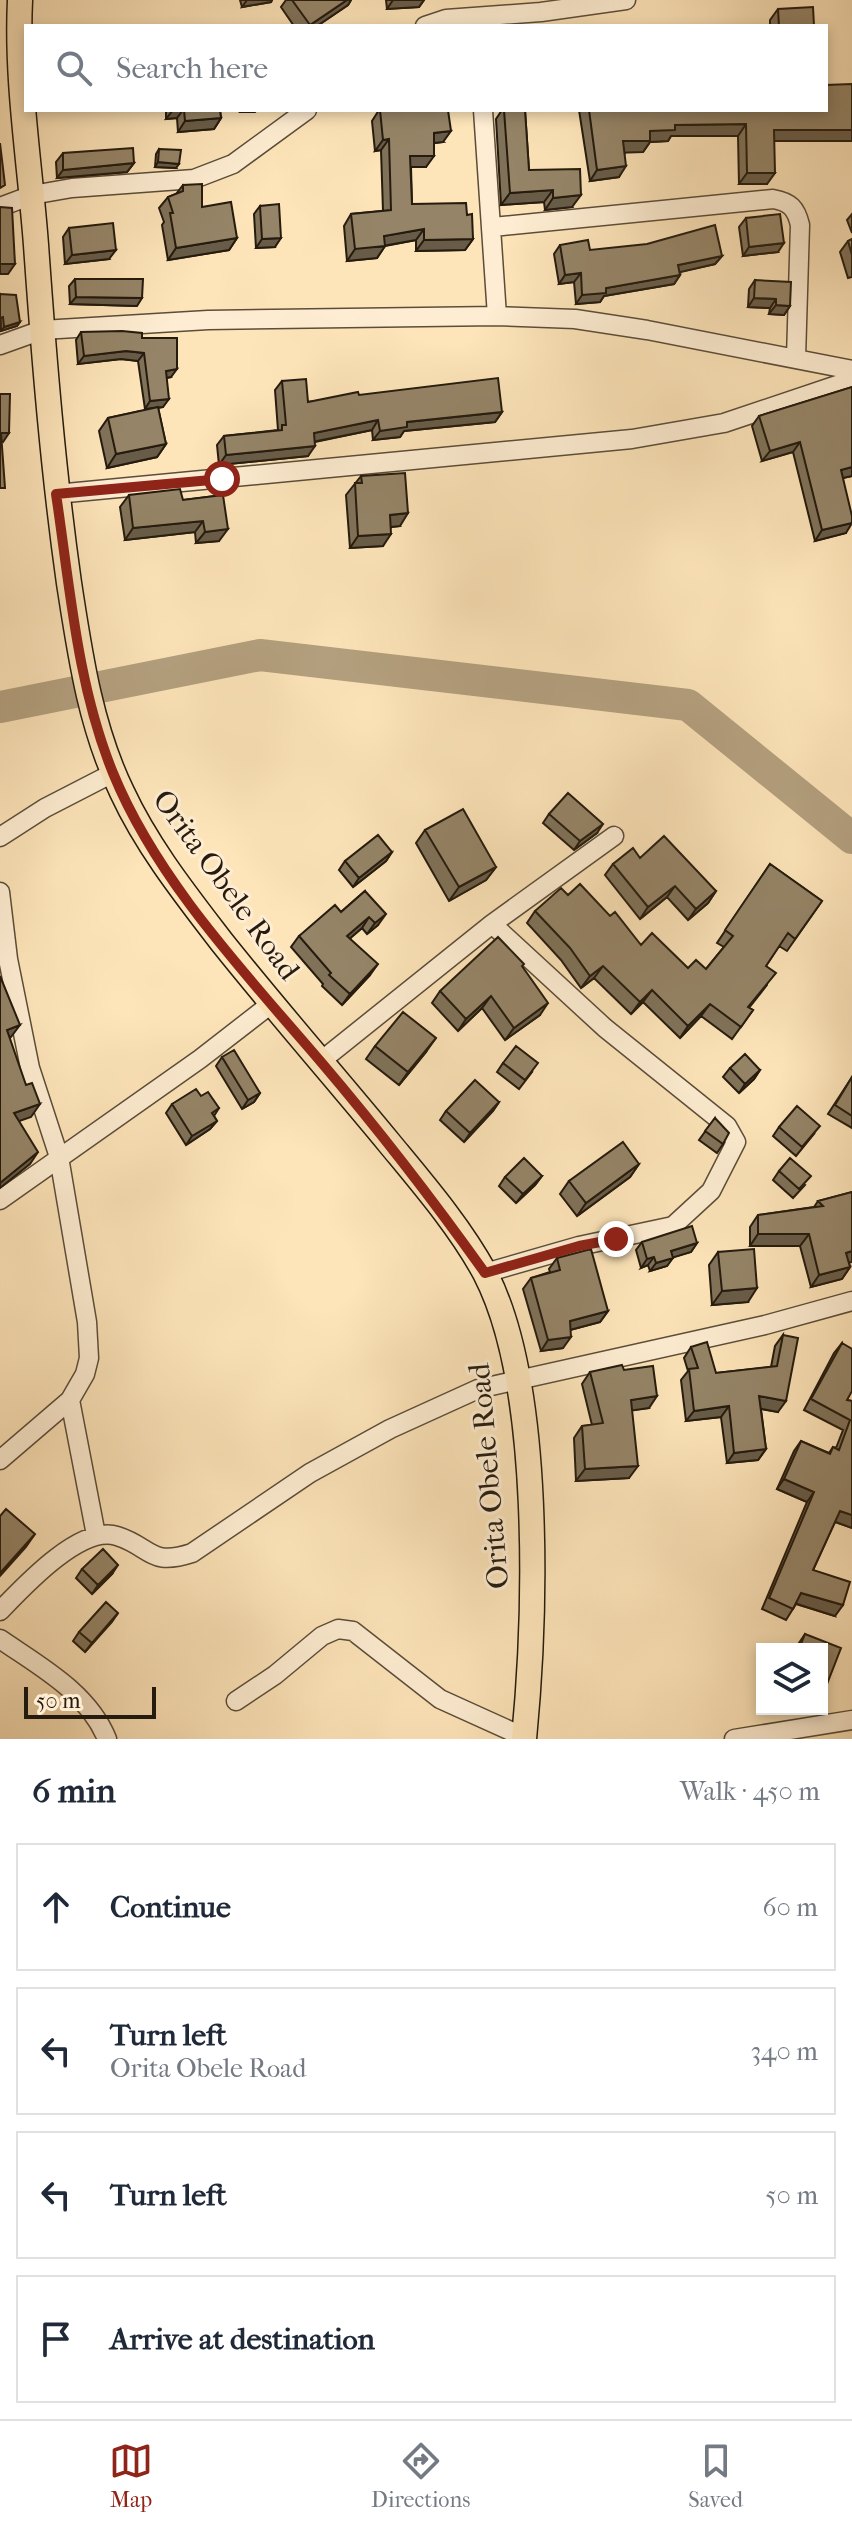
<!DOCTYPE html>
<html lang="en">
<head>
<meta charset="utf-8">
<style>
  :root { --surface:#fff; --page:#f2f2f3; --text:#1f2937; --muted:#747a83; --line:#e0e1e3; --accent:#8f2418 }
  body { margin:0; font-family:"IM FELL French Canon",serif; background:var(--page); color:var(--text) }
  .controls { position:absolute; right:24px; bottom:24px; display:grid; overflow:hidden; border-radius:0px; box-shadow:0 4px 12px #0003 }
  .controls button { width:72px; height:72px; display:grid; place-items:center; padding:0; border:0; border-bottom:2px solid var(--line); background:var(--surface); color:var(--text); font:40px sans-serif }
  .scale { position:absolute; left:24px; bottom:20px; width:132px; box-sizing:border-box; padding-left:8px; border:4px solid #251b0e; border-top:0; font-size:22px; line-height:28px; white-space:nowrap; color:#251b0e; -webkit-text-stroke:6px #feedd2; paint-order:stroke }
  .stop { position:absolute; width:24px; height:24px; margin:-18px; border:6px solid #8f2418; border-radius:50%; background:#fff }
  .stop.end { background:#8f2418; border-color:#fff; box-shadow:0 2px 8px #0008 }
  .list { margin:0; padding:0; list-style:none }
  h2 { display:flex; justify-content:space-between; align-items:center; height:104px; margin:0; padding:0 32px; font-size:34px }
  h2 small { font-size:26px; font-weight:400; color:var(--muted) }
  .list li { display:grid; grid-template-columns:52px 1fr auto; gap:24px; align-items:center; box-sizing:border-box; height:128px; margin:0 16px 16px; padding:0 16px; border:2px solid var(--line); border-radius:0px }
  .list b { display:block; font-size:30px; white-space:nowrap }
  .list p { margin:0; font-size:26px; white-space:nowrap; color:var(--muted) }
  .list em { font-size:26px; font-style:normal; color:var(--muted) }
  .icon { flex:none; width:44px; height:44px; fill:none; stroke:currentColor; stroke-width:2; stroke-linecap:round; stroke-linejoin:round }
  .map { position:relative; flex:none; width:852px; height:1739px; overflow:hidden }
  .search { position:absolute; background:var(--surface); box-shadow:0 4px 12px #0003; left:24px; right:24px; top:24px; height:88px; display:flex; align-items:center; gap:20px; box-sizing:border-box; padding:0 28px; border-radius:0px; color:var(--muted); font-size:30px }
  .sheet { height:680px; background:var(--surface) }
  nav { display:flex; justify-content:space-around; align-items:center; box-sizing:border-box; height:112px; border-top:2px solid var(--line); background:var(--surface); font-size:22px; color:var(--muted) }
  nav a { display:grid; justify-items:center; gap:4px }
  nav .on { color:var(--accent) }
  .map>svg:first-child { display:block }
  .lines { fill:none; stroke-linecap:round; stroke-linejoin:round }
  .river { stroke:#b4a07f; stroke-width:32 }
  .minor-casing { stroke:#5b4d39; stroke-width:21 }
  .major-casing { stroke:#251b0e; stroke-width:27 }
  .minor { stroke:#feedd2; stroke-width:18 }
  .major { stroke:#fde4b9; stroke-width:24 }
  .wall { fill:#807259; stroke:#251b0e; stroke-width:2 }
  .shaded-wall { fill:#685c48; stroke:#251b0e; stroke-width:2 }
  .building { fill:#958467; stroke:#251b0e; stroke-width:2 }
  .route { stroke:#8f2418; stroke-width:10 }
  .labels { text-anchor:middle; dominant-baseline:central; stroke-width:6; stroke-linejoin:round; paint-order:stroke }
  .street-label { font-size:30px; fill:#251b0e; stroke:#feedd2 }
</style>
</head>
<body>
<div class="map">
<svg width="852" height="1739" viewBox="0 0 852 1739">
  <rect width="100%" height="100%" fill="#fde4b9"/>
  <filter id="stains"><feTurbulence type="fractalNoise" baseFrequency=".0025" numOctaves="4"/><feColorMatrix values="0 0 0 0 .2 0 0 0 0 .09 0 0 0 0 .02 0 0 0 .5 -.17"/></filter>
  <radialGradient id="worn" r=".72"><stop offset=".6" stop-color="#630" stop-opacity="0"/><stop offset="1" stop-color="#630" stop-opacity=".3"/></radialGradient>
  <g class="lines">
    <path class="river" d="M0 707 260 655 688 705 852 838"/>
    <g class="minor-casing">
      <path id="minor" d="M425 26 446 19 541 12 626 0
        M483 110 497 316
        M0 207 32 195 72 188 194 179 233 164 307 110
        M493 227 773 199C790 202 796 208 800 225L796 358
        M0 345 42 330 208 320 497 316 575 319 647 330 852 370
        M56 494 632 439 724 423 852 380
        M0 837 45 808 113 773
        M0 892 8 959 30 1068 59 1157 87 1322 89 1358 85 1374 70 1400 96 1535
        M321 1061 492 924 614 836
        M0 1200 200 1059 271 1004
        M485 1273 579 1246 673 1226 711 1191 736 1142 727 1126 605 1028 492 924
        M0 1460 70 1400
        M0 1611C23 1587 81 1524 117 1536 152 1547 149 1567 192 1553L310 1473 390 1429 478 1389 765 1325 852 1301
        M0 1639C39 1666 88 1692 107 1739
        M236 1701 275 1675 322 1636 338 1629 353 1631 440 1699 524 1737
        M734 1739 852 1720"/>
    </g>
    <g class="major-casing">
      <path id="major" d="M20 0C16 81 30 164 36 245 44 358 53 470 69 583 80 654 90 726 122 792 147 846 185 894 221 941 276 1010 334 1076 390 1144 423 1184 460 1227 485 1273 543 1384 536 1615 524 1739"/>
    </g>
    <use href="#minor" class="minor"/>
    <use href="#major" class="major"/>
  </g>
  <path class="wall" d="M240 0H272L271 2 242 7Z
    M286 0H351L348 5 317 26H294L281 7Z
    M386 0H424L419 7 387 9Z
    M778 9 814 26H770V20Z
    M166 110H220L221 118 214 129 178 132 177 118 166 119Z
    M379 110 443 142 434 143 426 167H411L412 204 467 215 473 239 465 250 416 251V240L385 246 377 258 347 261 344 226 351 214 383 211 381 150 375 151 372 121Z
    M502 110H525L529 170 572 207 545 210 544 202 501 205 496 119Z
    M579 110H826L852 141H774L767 184H739L738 136H671L668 141 650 142 643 152H625L619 177 590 181Z
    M159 149 176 168 155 167 156 154Z
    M63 153 134 163 127 172 57 178 56 162Z
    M183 185 202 207 237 238 229 250 168 260 162 225 164 222 159 208 168 197 176 194Z
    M260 206 275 247 256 248 254 214Z
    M852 214V233L847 220Z
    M746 218 778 252 743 256 739 227Z
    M69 228 109 259 65 264 63 237Z
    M852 239V277L848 278 840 252 848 241Z
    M560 245 590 250 722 256 715 264 679 272 680 275 674 284 604 296 600 302 576 304 574 282 559 284 554 254Z
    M75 279 137 306 70 304 69 286Z
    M755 280 790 306 784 315 769 314 770 308 748 307 749 289Z
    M0 294 20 322 17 326 1 331Z
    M81 332 142 338 171 377 166 378 163 407 158 408 166 444 157 457 107 468 99 431 108 418 155 408 145 409 138 361 121 359 78 364 76 340Z
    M282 381 308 402 359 395 502 412 495 422 404 431 400 437 373 440 372 430 315 442 308 456 219 465 217 445 224 436 278 430 275 390Z
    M852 387V476L843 478 846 533 815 541 793 452 762 461 752 426 759 416Z
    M361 476 400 526 391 527 383 546 350 548 346 495Z
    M129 495 183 500 223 495 219 541 196 543 195 532 125 540 120 507Z
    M549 814 597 833 574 850 543 823Z
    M425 830 496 867 486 880 449 901 416 843Z
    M392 852 386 861 353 887 339 870 345 861Z
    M640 858 716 891 708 903 688 920 667 897 640 919 605 875 613 864Z
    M770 864 822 901 787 951 779 946 766 966 767 985 749 1008 753 1010 732 1039 701 1016 680 1038 643 1002 631 1014 594 978 581 988 561 960 527 923 535 911 568 895 610 916 641 945 688 968 706 969 724 947 717 943Z
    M365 891 378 925 367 934 362 928 350 938 370 975 342 1005 322 986 323 984 291 947 299 936 341 912Z
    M522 967 540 1015 505 1040 482 1008 458 1031 432 1003 440 991Z
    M375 1046 426 1052 399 1085 366 1059Z
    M222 1057 260 1093 254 1102 242 1109 216 1066Z
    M503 1063 532 1072 519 1089 497 1072Z
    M730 1068 760 1070 754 1079 739 1093 723 1077Z
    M852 1077V1128L828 1114Z
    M201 1096 219 1108 214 1116 217 1121 210 1129 186 1145 166 1113 172 1104Z
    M499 1102 493 1111 464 1142 440 1120 446 1111Z
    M715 1118 723 1144 717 1153 699 1140Z
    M779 1127 814 1134 796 1156 773 1136Z
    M639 1164 630 1177 577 1216 560 1194 569 1181Z
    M779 1171 805 1185 793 1198 773 1180Z
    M542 1176 535 1185 516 1203 499 1186 505 1177Z
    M852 1192V1262H849L850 1267 842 1279 811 1287 800 1246H750V1227L758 1215 814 1207 818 1201Z
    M642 1242 697 1243 691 1252 673 1257 667 1266 650 1271 648 1265 641 1268 636 1250Z
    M718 1252 748 1302 712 1305 709 1265Z
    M557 1258 608 1311 600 1322 570 1330 563 1348 541 1351 523 1289 531 1278 550 1272 549 1269Z
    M783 1335 778 1412 761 1409 766 1449 758 1460 727 1463 721 1417 686 1421 681 1380 688 1371 684 1358 691 1347 716 1373 771 1367 775 1346Z
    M842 1343 847 1400 852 1401V1528L835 1522 813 1570 835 1616 796 1604 786 1620 762 1609 807 1502 777 1489 794 1451 801 1441 829 1453 833 1447 836 1448 843 1430 804 1410 834 1353Z
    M624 1370 649 1408 632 1410 629 1478 576 1481 574 1438 582 1426 592 1425 582 1384 590 1372Z
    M82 1569 112 1574 92 1594 76 1578Z
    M118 1613 85 1652 73 1641 79 1632Z
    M805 1634 822 1649H795Z"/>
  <path class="shaded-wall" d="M247 0H272L271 2 242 7Z
    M347 0H351L348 5 317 26H309Z
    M393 0H424L419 7 387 9Z
    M173 110H183L177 118 166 119Z
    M241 110H257L255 112H240Z
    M221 118 214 129 178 132 185 121Z
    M746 124 738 136H671L668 141 650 142 643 152 615 153 623 141 650 131 675 125Z
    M774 130H852V141H766Z
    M451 131 443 142 426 144 434 133Z
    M389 139 381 150 375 151 383 140Z
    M410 156H434L426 167H402Z
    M158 162 179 164 176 168 155 167Z
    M134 163 127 172 57 178 63 170Z
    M626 166 619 177 590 181 597 170Z
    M747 173H775L767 184H739Z
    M553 190 544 202 501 205 510 193Z
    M581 195 572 207 545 210 553 198Z
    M424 229 416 240 377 247 385 246 377 258 347 261 355 249 384 236Z
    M237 238 229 250 168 260 176 248Z
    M281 238 275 247 256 248 262 239Z
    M473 239 465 250 416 251 424 240Z
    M784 243 778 252 743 256 749 247Z
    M116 250 109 259 65 264 72 255Z
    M722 256 715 264 672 274 678 265Z
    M0 264H15L8 274H0Z
    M581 273 574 282 559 284 565 275Z
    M680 275 674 284 604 296 600 302 576 304 582 295 606 288Z
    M76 297 142 298 137 306 70 304Z
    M754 298 776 299 770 308 748 307Z
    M776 305 790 306 784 315 769 314Z
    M20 322 17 326 1 331 4 327Z
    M126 351 144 353 138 361 121 359 78 364 84 356Z
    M177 369 171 377 160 379 166 371Z
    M169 399 163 407 145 409 150 401Z
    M502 412 495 422 404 431 400 437 373 440 380 431 407 422Z
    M378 420 372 430 307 443 314 433Z
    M1 433H9L3 442 0 441Z
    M800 442 793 452 762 461 770 451Z
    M166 444 157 457 107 468 116 454Z
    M315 446 308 456 219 465 226 455Z
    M852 467V476L834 480 841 470Z
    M408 513 400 526 381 528 390 515Z
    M203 521 195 532 125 540 133 528Z
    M852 523 846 533 815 541 822 530Z
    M228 529 219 541 196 543 205 532Z
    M391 534 383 546 350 548 358 536Z
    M603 824 597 833 574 850 580 841Z
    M392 852 386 861 353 887 359 878Z
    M496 867 486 880 449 901 459 887Z
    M675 886 667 897 640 919 648 907Z
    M716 891 708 903 688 920 696 909Z
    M386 914 378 925 367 934 375 923Z
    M369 917 362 928 340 947 347 936Z
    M378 964 370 975 342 1005 350 994Z
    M603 966 594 978 581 988 590 976Z
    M652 990 643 1002 631 1014 640 1002Z
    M491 996 482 1008 458 1031 466 1019Z
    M548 1003 540 1015 505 1040 514 1028Z
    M710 1004 701 1016 680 1038 688 1026Z
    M20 1025 11 1037 0 1042 7 1030Z
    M436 1038 426 1052 399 1085 408 1072Z
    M760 1070 754 1079 739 1093 745 1084Z
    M260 1093 254 1102 242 1109 248 1100Z
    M499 1102 493 1111 464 1142 470 1133Z
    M40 1104 31 1117 5 1126 14 1113Z
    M217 1121 210 1129 186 1145 192 1136Z
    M38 1152 30 1164 0 1188V1183Z
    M639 1164 630 1177 577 1216 586 1203Z
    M542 1176 535 1185 516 1203 523 1194Z
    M758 1234H809L800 1246H750Z
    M697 1243 691 1252 665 1260 671 1251Z
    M852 1251V1262L838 1264 846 1253Z
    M654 1257 648 1265 641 1268 647 1259Z
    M673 1258 667 1266 650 1271 656 1263Z
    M850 1267 842 1279 811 1287 819 1275Z
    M757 1288 748 1302 712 1305 722 1291Z
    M608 1311 600 1322 562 1332 570 1321Z
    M571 1337 563 1348 541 1351 548 1340Z
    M657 1396 649 1408 622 1412 631 1400Z
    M759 1396 786 1401 778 1412 752 1407Z
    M729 1406 721 1417 686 1421 694 1411Z
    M766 1449 758 1460 727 1463 734 1453Z
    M638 1466 629 1478 576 1481 585 1469Z
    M784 1479 814 1492 807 1502 777 1489Z
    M840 1511 852 1515V1528L833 1521Z
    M35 1534 26 1547 0 1576V1573Z
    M118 1565 112 1574 92 1594 98 1585Z
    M801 1593 843 1605 835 1616 794 1603Z
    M118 1613 112 1622 85 1652 92 1643Z
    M793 1709H815L811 1714Z"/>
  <path class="building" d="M292 0H347L310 25Z
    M813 7 814 26H779L778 9Z
    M852 84V130H774L775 173H747L746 124 675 125V130L650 131V141H623L626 166 597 170 589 110H826V85Z
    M184 110H220L221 118 185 121Z
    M380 110H448L451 131 434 133V156H410L412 204 466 203 467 215 472 214 473 239 424 240V229L384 236 385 246 355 249 351 214 391 210 389 139 383 140Z
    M504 110H525L529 170 580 169 581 195 553 198V190L510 193Z
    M0 143 5 185 0 188Z
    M133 148 134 163 63 170V153Z
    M159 149 181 150 179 164 158 162Z
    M202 184V207L231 202 237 238 176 248 170 213H173L168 197 183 191V185Z
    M279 204 281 238 262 239 260 206Z
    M0 207 12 208 15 264H0Z
    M780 214 784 243 749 247 746 218Z
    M113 223 116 250 72 255 69 228Z
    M715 225 722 256 678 265 680 275 606 288V293L582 295 581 273 565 275 560 245 588 240 590 250 647 244Z
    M852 239V255L848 241Z
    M75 279H143L142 298 76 297Z
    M755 280 791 282 790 306 776 305V299L754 298Z
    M0 294 16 295 20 322 4 327 3 317 0 318Z
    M122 331 142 333V338H177V369L166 371 169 399 150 401 144 353 126 351 84 356 81 332Z
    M498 378 502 412 407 422V427L380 431 378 420 314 433 315 446 226 455 224 436 282 430V425H286L282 381 306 379 308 402 358 392 359 395Z
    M852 387V467L841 470 852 516V523L822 530 800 442 770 451 759 416Z
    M0 394H10L9 433H1L5 488H0Z
    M158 407 166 444 116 454 108 418Z
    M405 473 408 513 390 515 391 534 358 536 355 483H362L361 476Z
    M180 489 183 500 223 495 228 529 205 532 203 521 133 528 129 495Z
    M568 793 603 824 580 841 549 814Z
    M463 809 496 867 459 887 425 830Z
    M378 835 392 852 359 878 345 861Z
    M664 836 716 891 696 909 675 886 648 907 613 864 633 848 640 858Z
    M770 864 822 901 795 939 788 933 766 966 776 973 748 1007 753 1010 741 1027 710 1004 688 1026 652 990 640 1002 603 966 590 976 570 948 535 911 561 888 568 895 580 884 610 916 615 912 641 945 652 933 688 968 696 960 706 969 733 936 725 930Z
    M365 891 386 914 375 923 369 917 347 936 378 964 350 994 329 975 331 973 299 936 335 905 341 912Z
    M498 937 524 964 522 966 548 1003 514 1028 491 996 466 1019 440 991Z
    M0 976 20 1025 7 1030 26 1085 32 1083 40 1104 14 1113 38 1152 0 1183Z
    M403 1012 436 1038 408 1072 375 1046Z
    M516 1046 538 1063 525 1080 503 1063Z
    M234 1050 260 1093 248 1100 222 1057Z
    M745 1054 760 1070 745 1084 730 1068Z
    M852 1077V1116L835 1105Z
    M475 1080 499 1102 470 1133 446 1111Z
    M196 1089 201 1096 208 1092 219 1108 212 1113 217 1121 192 1136 172 1104Z
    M797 1106 820 1126 802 1147 779 1127Z
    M715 1118 729 1133 723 1144 705 1131Z
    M623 1142 639 1164 586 1203 569 1181Z
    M524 1158 542 1176 523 1194 505 1177Z
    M790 1158 811 1176 799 1189 779 1171Z
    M852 1192V1251L846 1253 850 1267 819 1275 809 1234H758V1215L823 1206 818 1201Z
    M692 1226 697 1243 671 1251 673 1258 656 1263 654 1257 647 1259 642 1242Z
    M591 1249 608 1311 570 1321 571 1337 548 1340 531 1278 560 1270 557 1258Z
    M754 1249 757 1288 722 1291 718 1252Z
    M783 1335 798 1338 786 1401 759 1396 766 1449 734 1453 729 1406 694 1411 689 1369 698 1368 691 1347 707 1342 716 1373 777 1366Z
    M842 1343 852 1349V1391L847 1400 852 1401V1515L840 1511 813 1570 850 1582 843 1605 801 1593 793 1609 769 1598 814 1492 784 1479 801 1441 830 1454 833 1447 839 1450 850 1420 811 1399Z
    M622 1365 624 1370 653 1366 657 1396 631 1400 638 1466 585 1469 582 1426 603 1423 590 1372Z
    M6 1509 35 1534 0 1573V1516Z
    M103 1549 118 1565 98 1585 82 1569Z
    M106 1602 118 1613 92 1643 79 1632Z
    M805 1634 841 1648 822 1697V1649H799Z"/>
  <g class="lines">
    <path class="route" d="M222 479 56 494C70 587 77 685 113 773 157 881 246 974 321 1062 379 1130 433 1200 485 1273L579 1246 616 1239"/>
  </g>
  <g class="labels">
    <g class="street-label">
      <text transform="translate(226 885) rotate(54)">Orita Obele Road</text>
      <text transform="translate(489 1476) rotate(-95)">Orita Obele Road</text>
    </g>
  </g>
  <rect width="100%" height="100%" filter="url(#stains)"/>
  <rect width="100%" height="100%" fill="url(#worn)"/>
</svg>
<div class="controls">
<button><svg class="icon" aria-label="layers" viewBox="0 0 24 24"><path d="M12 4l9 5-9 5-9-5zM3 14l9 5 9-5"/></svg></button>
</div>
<div class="scale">50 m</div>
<div class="stop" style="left:222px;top:479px"></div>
<div class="stop end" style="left:616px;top:1239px"></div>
<div class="search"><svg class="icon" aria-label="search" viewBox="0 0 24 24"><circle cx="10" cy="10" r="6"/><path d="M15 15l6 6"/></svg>Search here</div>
</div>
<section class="sheet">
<h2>6 min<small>Walk · 450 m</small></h2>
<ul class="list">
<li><svg class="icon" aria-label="ahead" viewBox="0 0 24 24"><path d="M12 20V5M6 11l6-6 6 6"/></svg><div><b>Continue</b></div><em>60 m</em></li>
<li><svg class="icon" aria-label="left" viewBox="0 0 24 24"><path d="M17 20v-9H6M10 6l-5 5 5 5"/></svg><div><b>Turn left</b><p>Orita Obele Road</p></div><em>340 m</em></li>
<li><svg class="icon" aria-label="left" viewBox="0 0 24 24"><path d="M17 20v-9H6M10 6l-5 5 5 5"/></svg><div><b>Turn left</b></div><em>50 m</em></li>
<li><svg class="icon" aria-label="arrive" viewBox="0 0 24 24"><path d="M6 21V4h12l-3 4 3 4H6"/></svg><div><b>Arrive at destination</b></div></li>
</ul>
</section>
<nav>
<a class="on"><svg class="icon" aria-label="map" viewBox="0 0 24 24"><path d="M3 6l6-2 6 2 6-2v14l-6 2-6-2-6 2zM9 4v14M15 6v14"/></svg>Map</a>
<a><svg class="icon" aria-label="directions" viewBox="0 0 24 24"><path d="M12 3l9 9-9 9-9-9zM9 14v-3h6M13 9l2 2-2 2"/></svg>Directions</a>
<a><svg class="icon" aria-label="saved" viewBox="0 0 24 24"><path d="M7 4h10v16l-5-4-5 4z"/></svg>Saved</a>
</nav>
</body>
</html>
